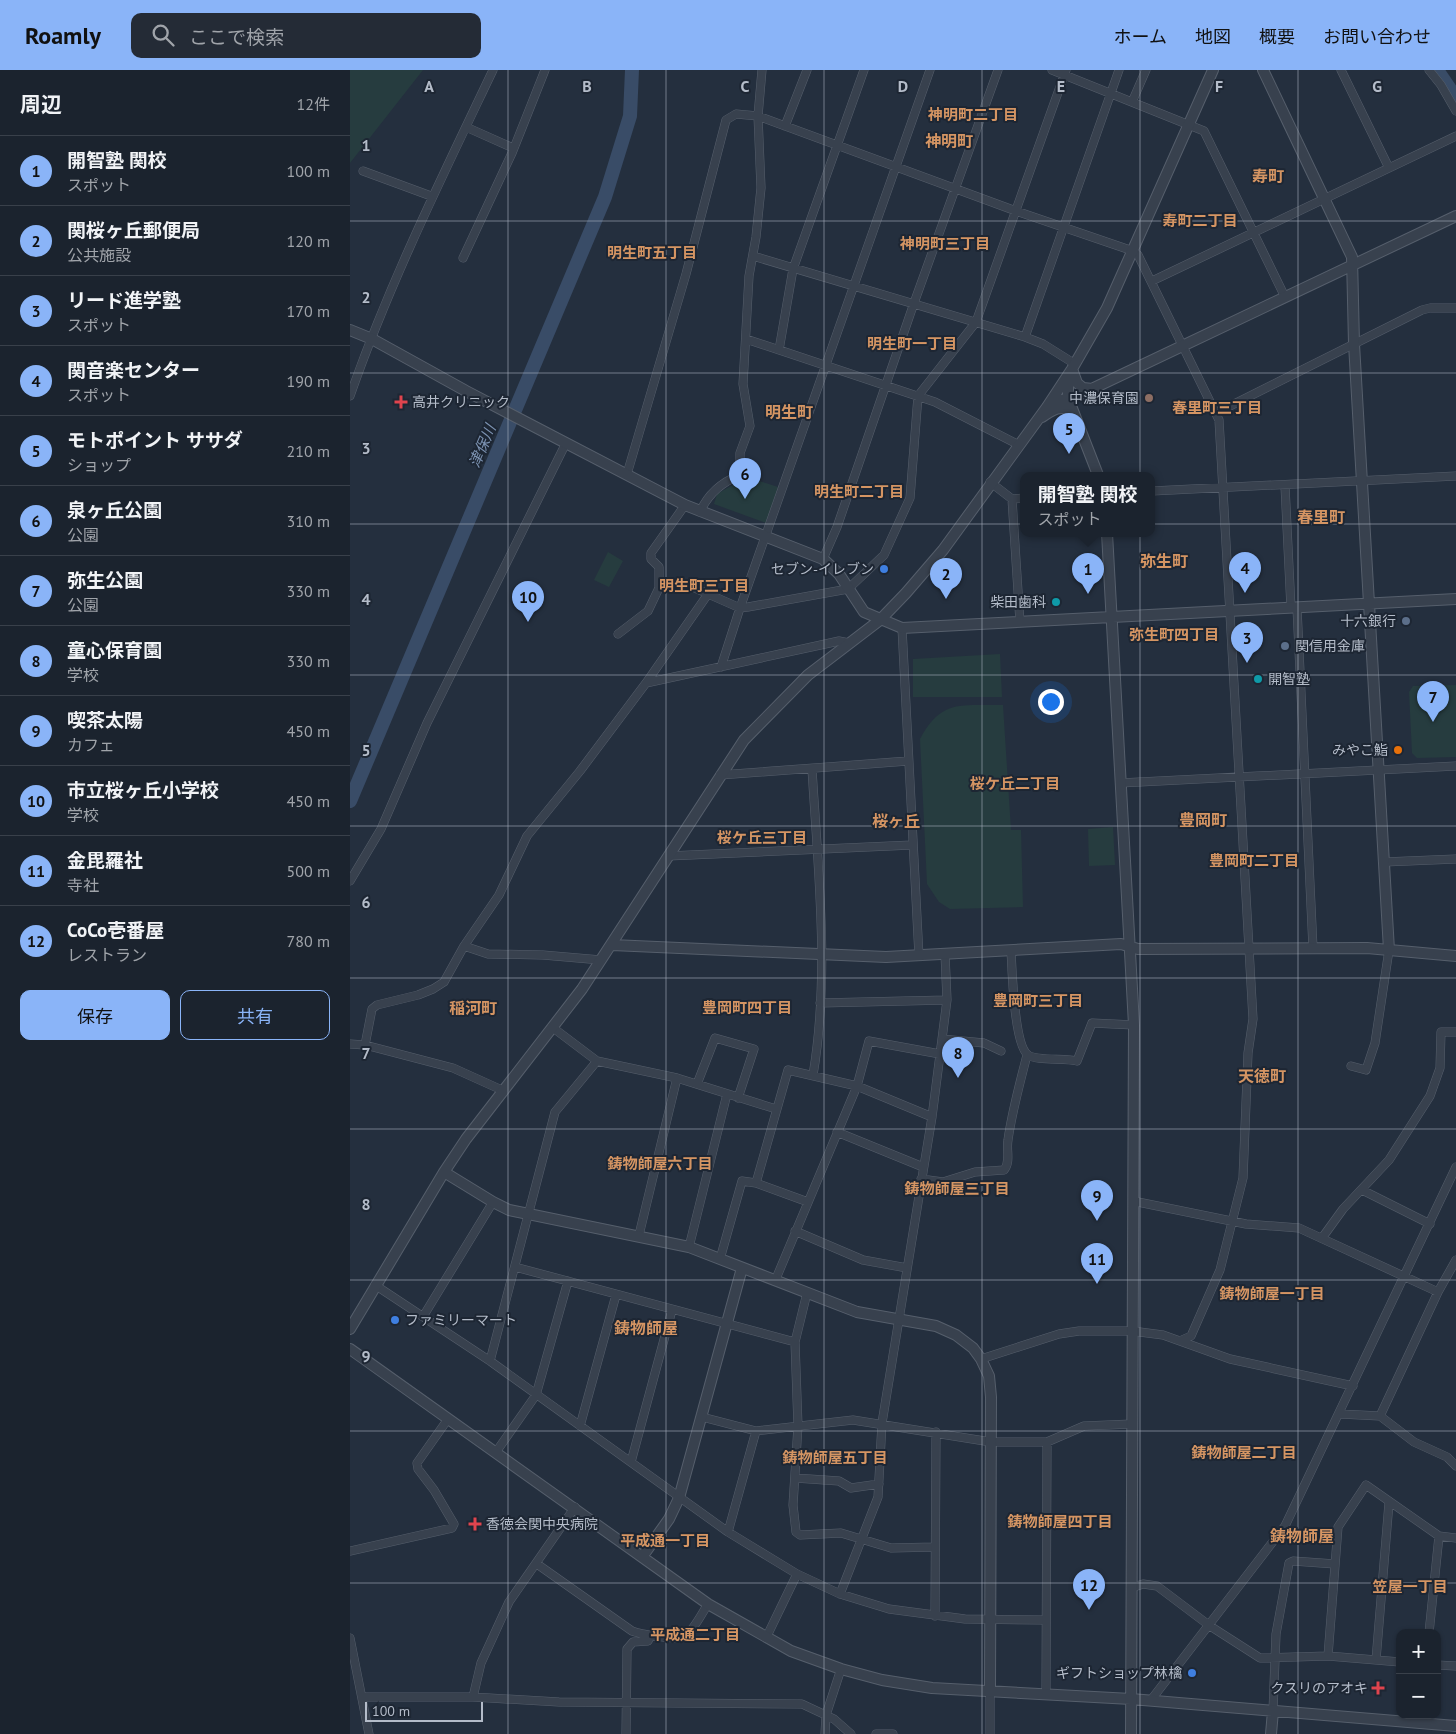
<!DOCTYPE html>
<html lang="ja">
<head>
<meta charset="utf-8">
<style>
  :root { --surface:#1b232e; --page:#242b36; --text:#f1f3f6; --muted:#a0a4aa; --line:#39404a; --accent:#8ab4f8 }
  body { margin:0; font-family:"PT Sans","Noto Sans JP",sans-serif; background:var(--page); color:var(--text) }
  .controls { position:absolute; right:15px; bottom:15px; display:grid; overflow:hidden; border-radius:10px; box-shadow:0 1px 4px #0004 }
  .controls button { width:45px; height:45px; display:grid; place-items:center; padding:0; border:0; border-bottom:1px solid var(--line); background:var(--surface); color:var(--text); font:25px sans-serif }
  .scale { position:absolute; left:15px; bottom:12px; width:118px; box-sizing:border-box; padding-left:5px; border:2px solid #b4bcc9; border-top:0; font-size:14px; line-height:18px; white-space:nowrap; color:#b4bcc9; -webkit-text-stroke:4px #1d2633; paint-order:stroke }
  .you { position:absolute; left:700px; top:631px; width:18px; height:18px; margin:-12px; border:4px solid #fff; border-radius:50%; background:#1a73e8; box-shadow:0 0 0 8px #1a73e833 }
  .badge { display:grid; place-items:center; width:32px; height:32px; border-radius:50%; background:var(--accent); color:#111; font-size:16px; font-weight:700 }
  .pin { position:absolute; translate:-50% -41px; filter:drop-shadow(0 1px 2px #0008) }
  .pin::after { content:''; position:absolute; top:26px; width:18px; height:15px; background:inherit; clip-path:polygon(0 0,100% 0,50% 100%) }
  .popup { position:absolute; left:670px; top:402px; width:135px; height:65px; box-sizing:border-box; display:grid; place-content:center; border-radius:10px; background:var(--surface); filter:drop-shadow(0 1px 4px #0005); font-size:16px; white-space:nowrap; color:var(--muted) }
  .popup b { font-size:19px; color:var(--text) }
  .popup::after { content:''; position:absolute; left:50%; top:100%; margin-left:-10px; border:10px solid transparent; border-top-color:var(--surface) }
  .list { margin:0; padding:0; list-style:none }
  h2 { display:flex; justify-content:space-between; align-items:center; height:65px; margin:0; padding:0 20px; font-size:21px }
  h2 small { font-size:16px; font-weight:400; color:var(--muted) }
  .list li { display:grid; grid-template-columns:32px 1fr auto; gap:15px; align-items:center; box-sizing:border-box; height:70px; padding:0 20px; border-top:1px solid var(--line) }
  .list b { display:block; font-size:19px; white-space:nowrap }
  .list p { margin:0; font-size:16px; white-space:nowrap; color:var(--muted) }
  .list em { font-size:16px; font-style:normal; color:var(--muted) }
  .actions { display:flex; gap:10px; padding:15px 20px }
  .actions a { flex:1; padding:11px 0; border:1px solid var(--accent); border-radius:10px; text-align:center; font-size:18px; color:var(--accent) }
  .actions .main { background:var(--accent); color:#111 }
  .icon { flex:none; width:28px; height:28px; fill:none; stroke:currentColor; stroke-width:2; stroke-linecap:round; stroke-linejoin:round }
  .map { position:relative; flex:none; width:1106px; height:1664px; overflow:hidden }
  header { display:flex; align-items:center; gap:30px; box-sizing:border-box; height:70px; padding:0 25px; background:var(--accent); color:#111 }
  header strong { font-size:24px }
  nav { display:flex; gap:28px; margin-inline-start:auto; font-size:18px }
  .search { width:350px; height:45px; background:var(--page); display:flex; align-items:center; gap:12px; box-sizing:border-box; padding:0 18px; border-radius:10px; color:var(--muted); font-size:19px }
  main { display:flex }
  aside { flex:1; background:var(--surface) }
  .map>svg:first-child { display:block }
  .green { fill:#263c3f }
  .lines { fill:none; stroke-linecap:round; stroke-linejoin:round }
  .river { stroke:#394c67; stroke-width:14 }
  .minor-casing { stroke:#565f6c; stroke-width:9 }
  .tertiary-casing { stroke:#565f6c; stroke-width:12 }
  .minor { stroke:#38414e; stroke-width:8 }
  .tertiary { stroke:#38414e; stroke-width:10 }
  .grid { fill:none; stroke:#b4bcc9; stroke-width:1; stroke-opacity:0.55 }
  .education-dot { fill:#8d6e63; stroke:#1d2633; stroke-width:2 }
  .health-dot { fill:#e0444e; stroke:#1d2633; stroke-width:2 }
  .shop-dot { fill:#3f7fe0; stroke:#1d2633; stroke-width:2 }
  .culture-dot { fill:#0f9aa8; stroke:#1d2633; stroke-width:2 }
  .service-dot { fill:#5c6f8a; stroke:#1d2633; stroke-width:2 }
  .food-dot { fill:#e8710a; stroke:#1d2633; stroke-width:2 }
  .labels { text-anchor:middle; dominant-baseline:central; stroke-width:4; stroke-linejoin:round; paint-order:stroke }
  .poi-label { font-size:14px; fill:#b4bcc9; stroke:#1d2633; text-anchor:end }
  .neighbourhood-label { font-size:15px; font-weight:bold; fill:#d59563; stroke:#1d2633 }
  .water-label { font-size:15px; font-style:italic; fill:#7c92b1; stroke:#1d2633 }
  .quarter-label { font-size:16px; font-weight:bold; fill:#d59563; stroke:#1d2633 }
  .grid-label { font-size:16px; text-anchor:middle; font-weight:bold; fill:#b4bcc9; stroke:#1d2633; stroke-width:4; stroke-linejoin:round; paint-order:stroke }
</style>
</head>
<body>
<header>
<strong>Roamly</strong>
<div class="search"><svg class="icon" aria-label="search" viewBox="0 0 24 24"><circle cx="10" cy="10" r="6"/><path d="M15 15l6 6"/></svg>ここで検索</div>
<nav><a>ホーム</a><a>地図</a><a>概要</a><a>お問い合わせ</a></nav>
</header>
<main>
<aside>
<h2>周辺<small>12件</small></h2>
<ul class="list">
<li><span class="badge">1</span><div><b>開智塾 関校</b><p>スポット</p></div><em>100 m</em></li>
<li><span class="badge">2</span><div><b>関桜ヶ丘郵便局</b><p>公共施設</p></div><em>120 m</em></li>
<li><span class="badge">3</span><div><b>リード進学塾</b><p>スポット</p></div><em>170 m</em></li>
<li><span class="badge">4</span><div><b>関音楽センター</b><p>スポット</p></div><em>190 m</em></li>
<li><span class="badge">5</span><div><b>モトポイント ササダ</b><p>ショップ</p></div><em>210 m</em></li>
<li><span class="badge">6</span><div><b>泉ヶ丘公園</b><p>公園</p></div><em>310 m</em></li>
<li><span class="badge">7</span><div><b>弥生公園</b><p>公園</p></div><em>330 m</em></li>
<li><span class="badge">8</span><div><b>童心保育園</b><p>学校</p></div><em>330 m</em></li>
<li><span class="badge">9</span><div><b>喫茶太陽</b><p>カフェ</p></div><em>450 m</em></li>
<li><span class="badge">10</span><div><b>市立桜ヶ丘小学校</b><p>学校</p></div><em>450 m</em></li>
<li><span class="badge">11</span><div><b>金毘羅社</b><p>寺社</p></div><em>500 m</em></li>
<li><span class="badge">12</span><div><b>CoCo壱番屋</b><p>レストラン</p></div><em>780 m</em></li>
</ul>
<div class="actions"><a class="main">保存</a><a>共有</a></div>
</aside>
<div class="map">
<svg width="1106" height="1664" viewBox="0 0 1106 1664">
  <rect width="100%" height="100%" fill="#242f3e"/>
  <path class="green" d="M0 0H73L0 93Z
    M397 407 428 417 416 453 364 434 367 424Z
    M258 482 273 491 259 517 244 510Z
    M650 584 652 627H563V589Z
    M1106 615V687L1067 688 1062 683 1059 622 1063 616Z
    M653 635 661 760H671L673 837 600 839 589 832 577 814 570 669C592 628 612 636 653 635Z
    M763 757 765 795 739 796 738 759Z"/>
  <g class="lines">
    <path class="river" d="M1087 0 1106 28
      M0 731 255 127 280 46 282 0"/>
    <g class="minor-casing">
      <path id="minor" d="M702 0 854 61 935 227
        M991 0 1039 98
        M1079 0 1091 15 1106 41
        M782 32 796 0
        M435 56 457 0
        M116 57 163 78
        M13 101 81 126
        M403 186 675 267 693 274 725 294
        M113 188 162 83 195 0
        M802 211 1106 66
        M675 267 769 0
        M396 269 585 332 669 375
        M429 280 443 199 514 0
        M0 326C39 214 92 107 143 0
        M866 343 1072 240 1080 238H1106
        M277 404 336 204 376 50 386 44 408 46 666 141 783 181 788 185 869 350 903 949 898 983 893 1108 870 1200 841 1266 832 1270
        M640 412 662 429 674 428
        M935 416 941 538
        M802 421 1106 406
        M662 429 670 552
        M350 442C358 424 372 412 390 405V383L400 356 393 314 399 206 406 167 411 118 408 46 412 0
        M473 489 487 457 564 233 648 0
        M309 518 340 516 390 538 398 537 498 519 534 485 560 428 568 326 626 252 716 0
        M947 538 963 878
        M552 558 569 886
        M268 564 298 541 309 518V497L301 489V483L335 435
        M371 597 390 538 580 0
        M296 613 358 524
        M462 699C468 799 480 905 463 1005
        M370 705 558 691
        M770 713 1106 696
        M318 786 562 775
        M1034 792 1106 789
        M0 811 31 759 77 653 216 373
        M114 876 138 884 193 885 251 890
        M661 880C662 899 664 975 678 985 686 991 715 988 727 991L742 953 784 955
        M470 933 597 930
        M202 957 247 991 327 1008 426 1039
        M592 969 634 973 651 981
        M0 974 15 975 103 998 154 1021
        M15 975 22 939 27 935 68 925 83 919 94 912 114 876 149 825 177 766 230 701 296 613 489 571 499 573
        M1001 996 1016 1000 1025 973 1039 880
        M347 1014 365 968 404 979 388 1028
        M487 1062 573 1097
        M571 1109 593 1112 625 1102 654 1100C661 1092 656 1080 658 1070 662 1041 670 1013 677 985
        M1012 1120 1080 1154
        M783 1131 896 1154 949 1158 1088 1222
        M458 1132 406 1113 438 1000 507 1016 582 1047
        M445 1161 513 1190 557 1198
        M289 1165 327 1008
        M972 1168 993 1139 1039 1090 1080 1026 1090 998 1091 962H1106
        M339 1177 377 1024
        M370 1189 392 1111 406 1113
        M165 1197 445 1272
        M425 1211 507 1016 519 971 590 984
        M25 1215 140 1291 378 1462 447 1504 490 1524 539 1539 615 1549 695 1550
        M457 1223 445 1272 448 1356 443 1435 446 1462 450 1465 491 1463 541 1478 585 1477
        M74 1245 143 1132
        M631 1289 709 1264 729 1261H782L813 1265 880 1289 1003 1316
        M140 1291 205 1042 247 991
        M990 1344 1030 1346 1064 1372 1097 1387 1106 1396
        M1030 1346 1088 1222 1106 1190
        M352 1347 406 1361 503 1350 641 1372H697L734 1356 782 1354
        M230 1356 266 1225
        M146 1382 186 1325 218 1211
        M281 1392 322 1240
        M445 1408 489 1411 501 1418 529 1414
        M378 1462 406 1361
        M0 1481 102 1458 104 1454 84 1420 68 1399 67 1393 98 1349
        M187 1494 282 1561C290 1564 328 1571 335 1566 344 1560 352 1543 358 1534
        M781 1518 793 1514 807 1516 860 1556 910 1588 978 1586 1050 1592
        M490 1524 528 1427 532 1353 582 1047 597 930 595 884
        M585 1546 586 1362
        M1079 1563 1089 1466
        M0 1568 19 1664
        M416 1568 447 1504
        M978 1586 988 1457 1016 1415 1089 1466 1106 1468
        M1026 1590 1039 1433
        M1087 1595 1106 1596
        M640 1621V1664
        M696 1624 697 1372
        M13 1627H123L209 1632 452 1634 484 1649 501 1664
        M123 1627 131 1593 159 1532 225 1437
        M801 1630 935 1456 1106 1097
        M923 1641 926 1564 939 1493 943 1491 985 1494
        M276 1664 277 1579 283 1572 298 1571 301 1565
        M475 1664 476 1645 491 1599
        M526 1664H543"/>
    </g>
    <g class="tertiary-casing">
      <path id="tertiary" d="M913 0 1002 187 1004 274 1039 880
        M0 260 22 269 116 321 335 435 473 489 489 504 514 542 552 558 1106 529
        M722 299 727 313 733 318 743 319
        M718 307V328L748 405
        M700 333 727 326 1106 146
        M692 347C702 340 711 334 722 341
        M757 463 784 955 781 1664
        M262 875 536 887 771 874 788 879 1017 878 1106 886
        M94 1102 143 1132 159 1140 339 1177 507 1242 586 1256 606 1265 623 1278 631 1289 639 1306 641 1327 640 1621
        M0 1259 94 1102 116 1069 232 919 394 670 458 605 530 550 556 523 593 480 697 337 722 299 757 238 863 0
        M0 1279 358 1534 441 1581 491 1599 532 1610 582 1618 781 1629 1106 1656
        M292 1487 319 1449 329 1428 392 1198
        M921 1664 923 1641"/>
    </g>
    <use href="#minor" class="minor"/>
    <use href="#tertiary" class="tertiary"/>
  </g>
  <path class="grid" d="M158 0V1664M316 0V1664M474 0V1664M632 0V1664M790 0V1664M948 0V1664M0 151H1106M0 303H1106M0 454H1106M0 605H1106M0 756H1106M0 908H1106M0 1059H1106M0 1210H1106M0 1361H1106M0 1513H1106"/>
  <circle class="education-dot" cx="799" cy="328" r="5"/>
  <g class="health-dot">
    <path d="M48.5 324.5h5v5h5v5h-5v5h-5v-5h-5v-5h5z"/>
    <path d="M122.5 1446.5h5v5h5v5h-5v5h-5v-5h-5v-5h5z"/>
    <path d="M1025.5 1610.5h5v5h5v5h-5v5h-5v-5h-5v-5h5z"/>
  </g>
  <g class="shop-dot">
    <circle cx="534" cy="499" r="5"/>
    <circle cx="45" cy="1250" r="5"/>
    <circle cx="842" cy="1603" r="5"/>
  </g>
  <g class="culture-dot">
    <circle cx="706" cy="532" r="5"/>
    <circle cx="908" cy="609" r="5"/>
  </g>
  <g class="service-dot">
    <circle cx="1056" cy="551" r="5"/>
    <circle cx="935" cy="576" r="5"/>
  </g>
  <circle class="food-dot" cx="1048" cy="680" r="5"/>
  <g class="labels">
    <g class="poi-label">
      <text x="789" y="328">中濃保育園</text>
      <text x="62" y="332" text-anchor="start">高井クリニック</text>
      <text x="524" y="499">セブン-イレブン</text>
      <text x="696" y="532">柴田歯科</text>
      <text x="1046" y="551">十六銀行</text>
      <text x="945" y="576" text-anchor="start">関信用金庫</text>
      <text x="918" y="609" text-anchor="start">開智塾</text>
      <text x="1038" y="680">みやこ鮨</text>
      <text x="55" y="1250" text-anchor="start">ファミリーマート</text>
      <text x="136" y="1454" text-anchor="start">香徳会関中央病院</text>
      <text x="832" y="1603">ギフトショップ林檎</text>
      <text x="1018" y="1618">クスリのアオキ</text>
    </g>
    <g class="neighbourhood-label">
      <text x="623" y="44">神明町二丁目</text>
      <text x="850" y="150">寿町二丁目</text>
      <text x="595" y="173">神明町三丁目</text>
      <text x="302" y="182">明生町五丁目</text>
      <text x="562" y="273">明生町一丁目</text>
      <text x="867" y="337">春里町三丁目</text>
      <text x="509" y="421">明生町二丁目</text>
      <text x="354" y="515">明生町三丁目</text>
      <text x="824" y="564">弥生町四丁目</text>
      <text x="665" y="713">桜ケ丘二丁目</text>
      <text x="412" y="767">桜ケ丘三丁目</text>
      <text x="904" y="790">豊岡町二丁目</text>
      <text x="688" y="930">豊岡町三丁目</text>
      <text x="397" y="937">豊岡町四丁目</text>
      <text x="310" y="1093">鋳物師屋六丁目</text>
      <text x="607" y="1118">鋳物師屋三丁目</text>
      <text x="922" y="1223">鋳物師屋一丁目</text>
      <text x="894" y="1382">鋳物師屋二丁目</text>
      <text x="485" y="1387">鋳物師屋五丁目</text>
      <text x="710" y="1451">鋳物師屋四丁目</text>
      <text x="315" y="1470">平成通一丁目</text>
      <text x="1060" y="1516">笠屋一丁目</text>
      <text x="345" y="1564">平成通二丁目</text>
    </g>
    <g class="water-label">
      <text transform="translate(132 376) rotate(-67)">津保川</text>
    </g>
    <g class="quarter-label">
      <text x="599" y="71">神明町</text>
      <text x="918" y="106">寿町</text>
      <text x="439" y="342">明生町</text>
      <text x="971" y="447">春里町</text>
      <text x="814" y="491">弥生町</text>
      <text x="853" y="750">豊岡町</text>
      <text x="546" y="751">桜ヶ丘</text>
      <text x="123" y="938">稲河町</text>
      <text x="912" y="1006">天徳町</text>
      <text x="296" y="1258">鋳物師屋</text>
      <text x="952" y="1466">鋳物師屋</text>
    </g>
  </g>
  <g class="grid-label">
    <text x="79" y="22">A</text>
    <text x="237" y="22">B</text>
    <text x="395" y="22">C</text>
    <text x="553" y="22">D</text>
    <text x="711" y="22">E</text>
    <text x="869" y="22">F</text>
    <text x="1027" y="22">G</text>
    <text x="16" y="81">1</text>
    <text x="16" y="233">2</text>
    <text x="16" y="384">3</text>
    <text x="16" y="535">4</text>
    <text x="16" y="686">5</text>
    <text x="16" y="838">6</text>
    <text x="16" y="989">7</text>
    <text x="16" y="1140">8</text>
    <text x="16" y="1292">9</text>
  </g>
</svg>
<div class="controls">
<button>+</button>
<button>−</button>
</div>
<div class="scale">100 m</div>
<div class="you"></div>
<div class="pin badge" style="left:738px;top:524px">1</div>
<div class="popup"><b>開智塾 関校</b>スポット</div>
<div class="pin badge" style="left:596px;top:529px">2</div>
<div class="pin badge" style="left:897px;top:593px">3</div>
<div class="pin badge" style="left:895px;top:523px">4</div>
<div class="pin badge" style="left:719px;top:384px">5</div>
<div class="pin badge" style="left:395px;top:429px">6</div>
<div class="pin badge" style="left:1083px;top:652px">7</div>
<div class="pin badge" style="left:608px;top:1008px">8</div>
<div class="pin badge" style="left:747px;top:1151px">9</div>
<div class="pin badge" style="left:178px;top:552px">10</div>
<div class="pin badge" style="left:747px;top:1214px">11</div>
<div class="pin badge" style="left:739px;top:1540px">12</div>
</div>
</main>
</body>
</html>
